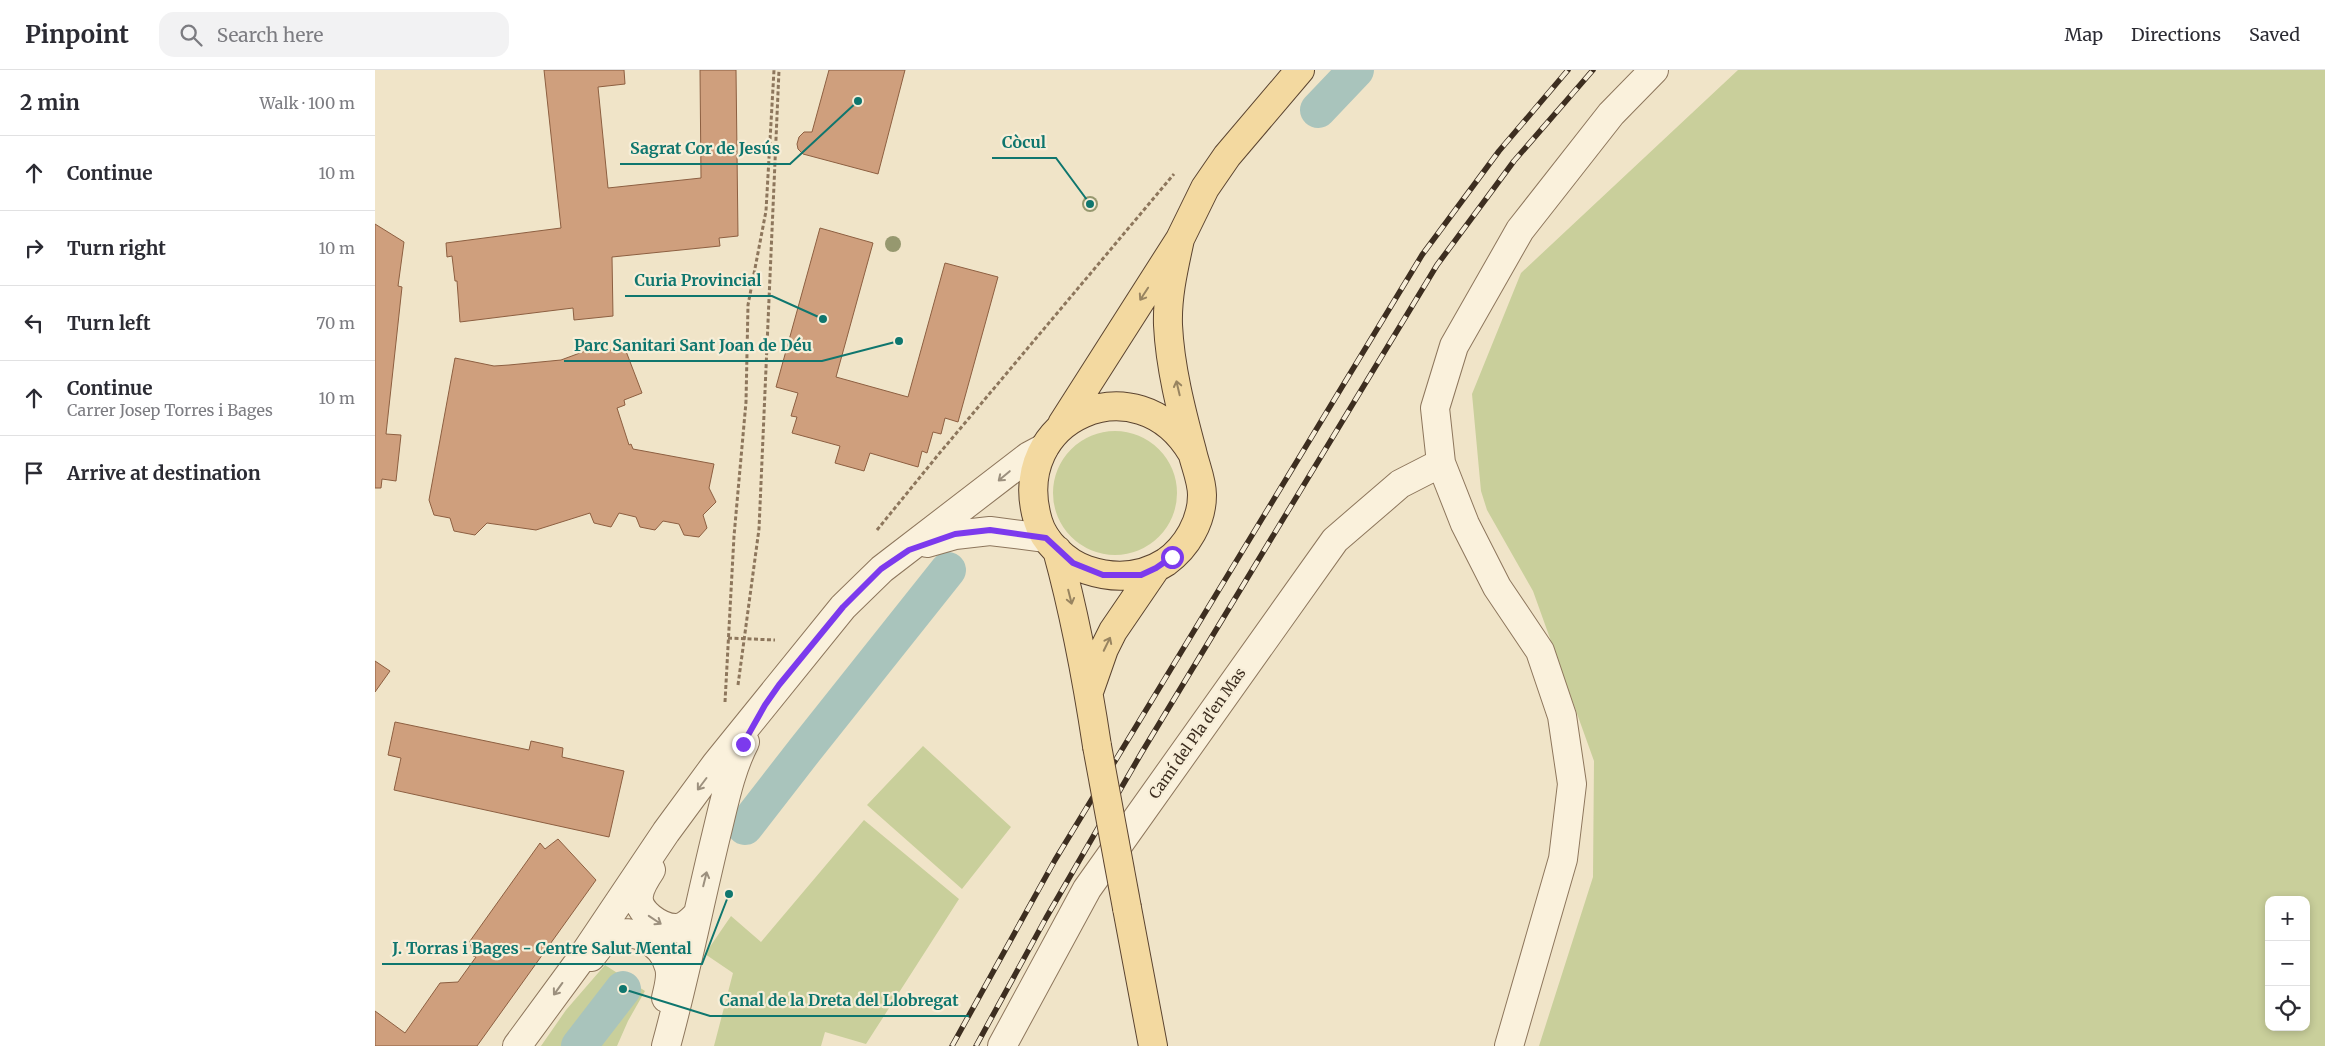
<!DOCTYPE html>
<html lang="en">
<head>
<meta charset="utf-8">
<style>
  :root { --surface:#fff; --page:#f2f2f3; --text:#2b2b33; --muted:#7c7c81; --line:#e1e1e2 }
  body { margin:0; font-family:Merriweather,serif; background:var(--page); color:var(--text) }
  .controls { position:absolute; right:15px; bottom:15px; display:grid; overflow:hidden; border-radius:10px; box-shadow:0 2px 8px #0003 }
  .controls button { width:45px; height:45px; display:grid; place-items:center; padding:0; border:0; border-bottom:1px solid var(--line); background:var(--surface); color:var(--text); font:25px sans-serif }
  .stop { position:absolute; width:15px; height:15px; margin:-11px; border:4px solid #7c3aed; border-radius:50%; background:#fff }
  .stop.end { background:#7c3aed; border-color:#fff; box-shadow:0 1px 5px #0008 }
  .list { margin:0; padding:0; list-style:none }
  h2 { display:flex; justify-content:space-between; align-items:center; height:65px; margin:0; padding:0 20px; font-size:21px }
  h2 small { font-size:16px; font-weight:400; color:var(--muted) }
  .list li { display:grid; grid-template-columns:32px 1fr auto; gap:15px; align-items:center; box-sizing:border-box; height:75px; padding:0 20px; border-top:1px solid var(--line) }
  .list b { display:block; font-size:19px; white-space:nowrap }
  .list p { margin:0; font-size:16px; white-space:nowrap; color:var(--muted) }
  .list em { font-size:16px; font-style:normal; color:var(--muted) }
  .icon { flex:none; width:28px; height:28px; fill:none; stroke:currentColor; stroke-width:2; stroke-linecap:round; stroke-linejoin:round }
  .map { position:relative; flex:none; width:1950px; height:976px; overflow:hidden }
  header { display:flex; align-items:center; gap:30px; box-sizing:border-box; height:70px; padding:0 25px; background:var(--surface); border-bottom:1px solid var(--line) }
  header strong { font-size:24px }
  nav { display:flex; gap:28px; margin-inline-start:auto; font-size:18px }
  .search { width:350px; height:45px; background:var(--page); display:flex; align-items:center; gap:12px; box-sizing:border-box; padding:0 18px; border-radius:15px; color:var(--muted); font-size:19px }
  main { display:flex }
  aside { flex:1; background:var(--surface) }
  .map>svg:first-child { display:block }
  .green { fill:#c9cf9b; fill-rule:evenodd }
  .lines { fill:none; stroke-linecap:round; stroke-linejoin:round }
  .canal { stroke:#a9c4bc; stroke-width:36 }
  .building { fill:#cf9f7d; stroke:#8d5f41 }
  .minor-casing { stroke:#8d765c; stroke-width:30 }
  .primary-casing { stroke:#5b4430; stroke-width:30 }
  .path { stroke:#8d765c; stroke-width:3; stroke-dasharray:4 2.5; stroke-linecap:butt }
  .minor { stroke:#faf1dc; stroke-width:28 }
  .primary { stroke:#f3d9a0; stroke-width:28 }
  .rail-casing { stroke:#3d2e20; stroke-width:5.5 }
  .rail { stroke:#f7eed8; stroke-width:4; stroke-dasharray:11; stroke-linecap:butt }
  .primary-bridge-casing { stroke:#5b4430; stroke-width:30; stroke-linecap:butt }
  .primary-bridge { stroke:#f3d9a0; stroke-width:28 }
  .tree { fill:#96986f }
  .oneway { stroke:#988460 }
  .oneway2 { stroke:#9c907e }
  .route { stroke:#7c3aed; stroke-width:6 }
  .labels { text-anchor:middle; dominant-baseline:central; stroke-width:4.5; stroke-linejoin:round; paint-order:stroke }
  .street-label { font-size:15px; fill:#3d2e20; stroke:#f7eed8 }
  .leader { fill:none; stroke:#0f766e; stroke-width:2 }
  .callout-dot { fill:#0f766e; stroke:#f7eed8; stroke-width:2 }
  .callout-label { font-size:16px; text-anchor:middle; font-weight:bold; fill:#0f766e; stroke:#f7eed8; stroke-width:4.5; stroke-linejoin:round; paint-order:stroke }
</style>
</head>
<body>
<header>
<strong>Pinpoint</strong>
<div class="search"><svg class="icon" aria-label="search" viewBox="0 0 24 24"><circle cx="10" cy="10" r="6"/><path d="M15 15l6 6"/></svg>Search here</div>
<nav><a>Map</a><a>Directions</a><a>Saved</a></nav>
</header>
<main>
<aside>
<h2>2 min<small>Walk · 100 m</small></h2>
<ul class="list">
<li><svg class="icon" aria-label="ahead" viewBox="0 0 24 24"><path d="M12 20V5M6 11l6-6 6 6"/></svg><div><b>Continue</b></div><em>10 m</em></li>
<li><svg class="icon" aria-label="right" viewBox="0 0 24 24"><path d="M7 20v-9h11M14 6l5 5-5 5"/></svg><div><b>Turn right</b></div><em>10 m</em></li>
<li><svg class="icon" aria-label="left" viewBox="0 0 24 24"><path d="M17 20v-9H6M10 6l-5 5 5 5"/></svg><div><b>Turn left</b></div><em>70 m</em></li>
<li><svg class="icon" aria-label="ahead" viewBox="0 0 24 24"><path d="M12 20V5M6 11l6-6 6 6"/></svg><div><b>Continue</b><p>Carrer Josep Torres i Bages</p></div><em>10 m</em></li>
<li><svg class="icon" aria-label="arrive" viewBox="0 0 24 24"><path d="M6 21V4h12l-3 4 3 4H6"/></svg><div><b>Arrive at destination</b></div></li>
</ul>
</aside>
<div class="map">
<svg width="1950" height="976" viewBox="0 0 1950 976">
  <rect width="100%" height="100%" fill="#f0e4c8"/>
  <path class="green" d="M1363 0H1950V976H1164L1218 807 1219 691 1158 521 1112 440 1106 421 1097 324 1146 203ZM1894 830H1931V957H1894Z
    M678 423a62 62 0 1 1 124 0a62 62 0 1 1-124 0Z
    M548 676 636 757 587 819 492 735Z
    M489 750 584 829 491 974 450 962 446 976H339L358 903 330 884 356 846 386 872Z
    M230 895 270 921 253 951 242 976H166L191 940Z"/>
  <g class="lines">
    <path class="canal" d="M943 40 981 0
      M370 757 429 681 573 500
      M204 976 248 919"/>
  </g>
  <path class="building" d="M169 0H249L250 14 223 17 233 118 326 108 325 0H361L363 166 344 168 345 176 237 187 238 246 199 250 198 238 85 252 82 211H80L77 186 72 187 71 173 186 158Z
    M454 0H530L503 104 428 84 423 79 422 74 424 67 429 62H437Z
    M0 154 29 172 23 216 27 217 11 364 26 365 21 411 7 409 6 418H0Z
    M445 158 498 173 461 307 533 327 570 193 623 207 583 352 570 348 566 364 558 362 552 383 547 381 543 397 495 383 489 401 460 393 465 376 417 363 422 347 416 346 423 323 401 317Z
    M231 276 233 281 249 276 267 323 249 330 250 335 242 338 254 375 256 374 258 379 339 394 334 418 341 432 328 445 332 458 324 467 309 465 304 454 288 451 280 460 265 457 261 447 244 443 236 457 219 453 215 443 161 460 112 453 100 465 79 461 75 448 59 445 54 430 80 288 119 296 134 295 186 290 221 277 222 279Z
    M0 591 15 601 0 622Z
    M20 652 154 680 156 671 188 678 187 687 249 701 234 767 19 720 26 688 13 685Z
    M183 769 221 810 102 976H0V941L30 963 65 913 83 912 101 887 98 886 95 871 165 773 170 779Z"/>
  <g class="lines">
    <g class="minor-casing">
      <path id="minor" d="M552 473 580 465 615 461 671 468
        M276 800C272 806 265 817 264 825 261 842 286 858 301 858 310 858 316 851 321 846
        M216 887C222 880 226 872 235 867 258 855 288 873 294 897 297 907 293 918 291 928
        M142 976 203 893 291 762 341 694 468 537 507 499 654 386 669 378
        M291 976C310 907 324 836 341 766 349 734 355 701 370 672
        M627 976 712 819 960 470 1025 414 1066 393
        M1134 976 1188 789 1197 714 1187 646 1165 581 1122 517 1090 454 1066 393 1060 338 1079 276 1145 160 1236 44 1279 0"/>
    </g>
    <g class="primary-casing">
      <path id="primary" d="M805 169C799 197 792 226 793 255 795 297 806 340 817 381 820 395 827 410 827 425 827 451 812 477 791 492 766 508 739 509 712 500 691 493 669 472 663 451 632 347 763 291 817 383
        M687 354 805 169 830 118 852 86 925 0
        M682 480C700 545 712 610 722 676
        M715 619 729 579 738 561 781 498
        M752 838 778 976"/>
    </g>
    <path class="path" d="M502 460 563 385 799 104
      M353 568 400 570
      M363 615 384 459 404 0
      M350 632 359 466 371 332 373 235 391 141 399 0"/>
    <use href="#minor" class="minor"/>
    <use href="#primary" class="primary"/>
    <g class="rail-casing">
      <path id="rail" d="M577 976 680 790 1047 185 1124 81 1193 0
        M601 976 671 848 767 682 1062 195 1139 91 1218 0"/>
    </g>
    <use href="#rail" class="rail"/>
    <g class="primary-bridge-casing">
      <path id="primary-bridge" d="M722 676 752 838"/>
    </g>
    <use href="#primary-bridge" class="primary-bridge"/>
  </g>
  <g class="tree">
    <circle cx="715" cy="134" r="8"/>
    <circle cx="518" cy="174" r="8"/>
  </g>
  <defs><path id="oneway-shaft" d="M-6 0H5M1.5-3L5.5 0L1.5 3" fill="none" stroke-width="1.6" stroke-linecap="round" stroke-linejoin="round" transform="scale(1.25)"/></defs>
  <g class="oneway">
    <use href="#oneway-shaft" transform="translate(769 224) rotate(123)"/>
    <use href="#oneway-shaft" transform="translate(803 318) rotate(-103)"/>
    <use href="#oneway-shaft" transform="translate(695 527) rotate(76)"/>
    <use href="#oneway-shaft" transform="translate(732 574) rotate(-64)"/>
  </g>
  <g class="oneway2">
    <use href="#oneway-shaft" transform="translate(629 406) rotate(140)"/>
    <use href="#oneway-shaft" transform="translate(327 714) rotate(127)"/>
    <use href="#oneway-shaft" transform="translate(330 809) rotate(-76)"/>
    <use href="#oneway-shaft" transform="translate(280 850) rotate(34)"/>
    <use href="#oneway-shaft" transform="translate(183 919) rotate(126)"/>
  </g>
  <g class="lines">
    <path class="route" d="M368 674 390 635 404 615 468 537 506 499 534 480 580 464 615 460 671 468 698 493 728 505H766L781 498 797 487"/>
  </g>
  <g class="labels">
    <g class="street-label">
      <text transform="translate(822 663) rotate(-55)">Camí del Pla d'en Mas</text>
    </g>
  </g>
  <path class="leader" d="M715 134L681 88H617M483 31L415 94H245M448 249L397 226H250M524 271L447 291H189M354 824L327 894H7M248 919L335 946H594"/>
  <g class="callout-dot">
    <circle cx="715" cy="134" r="5"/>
    <circle cx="483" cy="31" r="5"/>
    <circle cx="448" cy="249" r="5"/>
    <circle cx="524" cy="271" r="5"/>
    <circle cx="354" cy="824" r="5"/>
    <circle cx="248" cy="919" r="5"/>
  </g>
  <g class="callout-label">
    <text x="649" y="78">Còcul</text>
    <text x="330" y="84">Sagrat Cor de Jesús</text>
    <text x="323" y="216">Curia Provincial</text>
    <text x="318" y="281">Parc Sanitari Sant Joan de Déu</text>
    <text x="167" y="884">J. Torras i Bages - Centre Salut Mental</text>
    <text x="464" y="936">Canal de la Dreta del Llobregat</text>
  </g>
</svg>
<div class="controls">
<button>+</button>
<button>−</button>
<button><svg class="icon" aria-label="locate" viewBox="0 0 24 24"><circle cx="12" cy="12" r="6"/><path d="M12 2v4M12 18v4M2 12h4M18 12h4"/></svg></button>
</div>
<div class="stop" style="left:797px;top:487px"></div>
<div class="stop end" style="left:368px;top:674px"></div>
</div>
</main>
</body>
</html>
